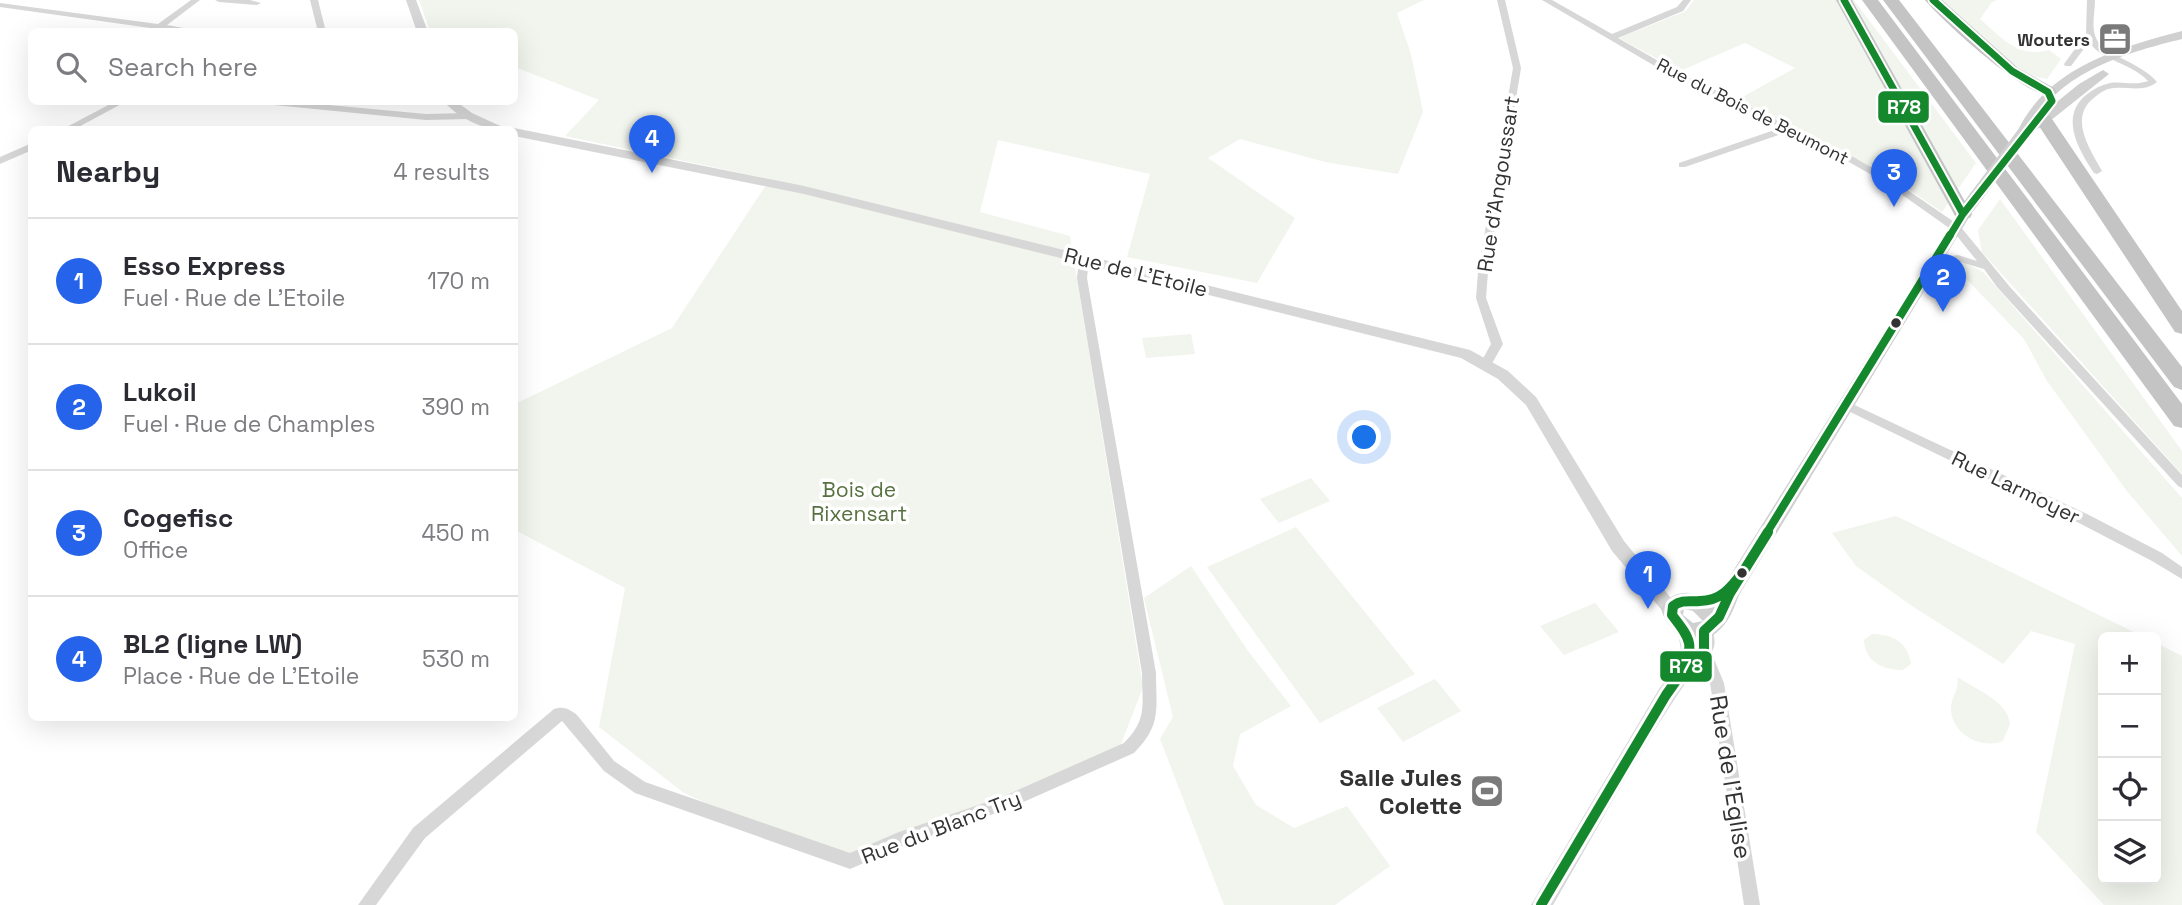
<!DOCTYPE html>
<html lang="en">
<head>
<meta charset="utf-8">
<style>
  :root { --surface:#fff; --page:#f7f7f7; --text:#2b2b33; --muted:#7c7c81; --line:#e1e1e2; --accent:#2563eb }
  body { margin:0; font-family:"Space Grotesk",sans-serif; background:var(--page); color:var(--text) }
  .controls { position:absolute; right:21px; bottom:21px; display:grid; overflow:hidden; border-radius:10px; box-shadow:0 7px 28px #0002 }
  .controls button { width:63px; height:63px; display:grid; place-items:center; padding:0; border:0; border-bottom:2px solid var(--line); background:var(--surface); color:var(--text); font:35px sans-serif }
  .you { position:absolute; left:1365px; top:438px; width:24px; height:24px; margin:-18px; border:5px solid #fff; border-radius:50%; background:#1a73e8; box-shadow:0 0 0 10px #1a73e833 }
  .badge { display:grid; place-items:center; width:46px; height:46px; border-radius:50%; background:var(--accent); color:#fff; font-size:23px; font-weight:700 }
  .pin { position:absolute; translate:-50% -58px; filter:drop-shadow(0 2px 4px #0008) }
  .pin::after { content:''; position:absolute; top:37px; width:24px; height:21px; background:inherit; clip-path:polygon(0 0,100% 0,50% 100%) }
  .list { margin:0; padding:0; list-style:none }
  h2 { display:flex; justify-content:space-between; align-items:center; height:91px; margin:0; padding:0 28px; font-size:30px }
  h2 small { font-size:23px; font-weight:400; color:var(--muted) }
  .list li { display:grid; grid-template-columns:46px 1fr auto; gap:21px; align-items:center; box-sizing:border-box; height:126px; padding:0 28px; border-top:2px solid var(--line) }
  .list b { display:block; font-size:26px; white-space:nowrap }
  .list p { margin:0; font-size:23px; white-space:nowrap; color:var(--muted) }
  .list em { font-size:23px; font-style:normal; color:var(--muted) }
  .icon { flex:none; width:38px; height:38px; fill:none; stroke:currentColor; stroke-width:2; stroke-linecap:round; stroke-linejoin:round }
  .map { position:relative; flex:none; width:2182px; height:905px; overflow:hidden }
  .search { position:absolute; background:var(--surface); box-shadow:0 7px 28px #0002; left:28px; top:28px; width:490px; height:77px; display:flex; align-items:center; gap:18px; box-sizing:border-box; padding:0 24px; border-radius:10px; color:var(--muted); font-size:26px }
  .panel { position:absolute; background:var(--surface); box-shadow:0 7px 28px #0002; left:28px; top:126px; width:490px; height:595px; border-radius:10px }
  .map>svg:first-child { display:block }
  .green { fill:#f1f5ed }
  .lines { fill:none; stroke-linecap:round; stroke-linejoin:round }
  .minor { fill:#d7d7d7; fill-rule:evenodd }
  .tertiary { fill:#d7d7d7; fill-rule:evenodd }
  .secondary { fill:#d0d0d0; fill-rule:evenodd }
  .motorway { fill:#c4c4c4; fill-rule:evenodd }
  .secondary-bridge { stroke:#d0d0d0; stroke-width:13 }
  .bus-1-far2-casing { stroke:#fff; stroke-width:11 }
  .bus-1-far1-casing { stroke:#fff; stroke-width:13 }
  .bus-1-casing { stroke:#fff; stroke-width:16 }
  .bus-1-far2 { stroke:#15882e; stroke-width:7 }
  .bus-1-far1 { stroke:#15882e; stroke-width:8 }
  .bus-1 { stroke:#15882e; stroke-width:10 }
  .bus-dot { fill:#333; stroke:#fff; stroke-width:2.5 }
  .labels { text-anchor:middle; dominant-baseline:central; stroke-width:7; stroke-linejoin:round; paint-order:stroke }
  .far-poi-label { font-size:18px; font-weight:bold; fill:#333; stroke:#fff; text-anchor:end }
  .far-street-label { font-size:18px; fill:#333; stroke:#fff }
  .street-label { font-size:21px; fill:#333; stroke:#fff }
  .park-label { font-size:21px; fill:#56703f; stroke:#fff }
  .near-poi-label { font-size:24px; font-weight:bold; fill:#333; stroke:#fff; text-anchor:end }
  .near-street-label { font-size:24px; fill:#333; stroke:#fff }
  .line-badge { stroke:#fff; stroke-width:2.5 }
  .badge-label { font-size:19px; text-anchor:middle; font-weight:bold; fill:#fff }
</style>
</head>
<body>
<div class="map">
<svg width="2182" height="905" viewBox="0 0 2182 905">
  <rect width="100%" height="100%" fill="#fff"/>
  <path class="green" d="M419 0H1424L1397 13 1411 54 1423 112 1398 174 1325 162 1240 139 1208 158 1295 218 1257 283 1127 257 1150 174 998 140 980 212 1070 236 1143 687 1118 752 837 862 684 793 599 727 625 588 515 530V404L672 328 770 179 565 136 599 100 515 67 514 32 430 31Z
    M1694 0H1854L1976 163 1942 212C1878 166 1807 135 1737 100L1795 68 1745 43 1680 71 1619 38 1686 11Z
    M1939 0H1997L1992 2 1980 19C2001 37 2018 59 2049 50L2061 59 2047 79 2031 76 2017 68Z
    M2000 199 2182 451V474L1982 252 1978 230Z
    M1965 263 1983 272 2182 498V556L2126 490 2047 381 2024 339 1953 265Z
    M1191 334 1195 354 1146 358 1142 338Z
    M1311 478 1330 501 1279 523 1260 499Z
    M1896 516 2144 637H2103V879H2156V643L2182 656V905H2104L2036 832 2075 644 2031 631 2003 664 1912 606 1856 566 1832 533Z
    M1296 527 1415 674 1320 723 1207 567Z
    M1191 566 1248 651 1291 706 1240 734 1233 766 1256 805 1294 828 1347 806 1390 866 1335 905H1224L1160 739 1173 717 1144 598Z
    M1595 603 1619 632 1564 655 1540 626Z
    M1872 634C1892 634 1908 642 1911 664L1903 670C1883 670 1865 662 1864 640Z
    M1957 677C1974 688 2008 701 2010 724L2003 741C1981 750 1951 734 1951 708 1951 696 1960 690 1957 677Z
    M1435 679 1461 711 1403 742 1377 708Z"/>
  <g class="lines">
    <path class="minor" d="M191 0H200L167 25 206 32H179L0 7V3L158 24Z
      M215 0H250L261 3 257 5 219 2Z
      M310 0H318L326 32H318Z
      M1497 0H1505L1521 68 1488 272 1486 298 1503 344 1490 367 1486 368 1480 364 1491 344 1476 298 1478 272 1513 68Z
      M1542 0H1552L1612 34 1677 7 1683 0H1691L1683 11 1618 38 1678 72 1848 154 1890 178 1960 226 2010 287 2182 475V488L2178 486 1997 287 1984 269 1957 261 1931 263 1930 261 1931 259 1958 255 1977 261 1952 230 1884 182 1842 158 1787 132 1685 167H1679V163L1780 128 1672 76Z
      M2087 0H2095C2095 12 2091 27 2096 38 2101 53 2143 64 2157 82 2145 92 2130 87 2115 88 2107 88 2101 92 2095 97 2068 117 2089 148 2102 171L2097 174 2094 173C2079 150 2059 117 2086 95 2093 89 2101 85 2110 83 2123 81 2135 86 2148 81 2132 63 2103 62 2089 42L2071 66H2065L2064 64 2086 34Z
      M114 102H125L73 130H61Z
      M269 102H297L426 114 468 113 473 116 468 119 426 120 274 105Z
      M32 143V150L0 164V157Z
      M1084 257 1089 260 1087 278 1156 673C1156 709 1162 725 1134 753L1010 808 901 847 850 869 635 793 604 771 562 721 425 838 376 905H358L413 828 554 709C564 706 569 709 577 715L614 761 645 782 850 853 899 832 1002 797 1124 743C1148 719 1142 705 1142 673L1077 278 1079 260Z
      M1846 401 2089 515 2162 553 2182 567V579L2152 561 2079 523 1842 408 1840 405 1842 402Z
      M1704 645 1709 647 1724 683 1760 905H1744L1710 683 1697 651 1699 647Z"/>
    <path class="tertiary" d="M406 0H416L428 32H417Z
      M444 102H457L472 113 509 130C484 130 461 120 444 102Z
      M514 128 804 186 1470 350 1508 371 1536 397 1624 541 1680 609 1677 614 1671 616 1665 614 1612 551 1526 405 1498 379 1461 358 804 194 514 136V130H510Z
      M1685 621 1691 624 1695 633 1698 626 1704 623 1710 626C1724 653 1703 657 1691 675 1640 748 1598 828 1553 905H1531L1659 689C1679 662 1687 663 1676 629L1679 624Z"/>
    <path class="secondary" d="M2182 31V39C2133 51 2064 70 2037 118L2079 84 2103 70 2109 74 2045 125 2031 132 2028 137 2023 138 2016 134C2046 68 2117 48 2182 31Z
      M1969 202 1976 206 1739 595C1734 609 1728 624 1716 633 1694 652 1668 632 1661 609 1673 586 1699 590 1715 606L1723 587 1962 206ZM1684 609 1693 611 1703 621 1693 623 1683 615Z"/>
    <path class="motorway" d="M1836 0H1852L1972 214 1970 218H1956L1954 214Z
      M1862 0H1878L2182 404V428L2174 426Z
      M1883 0H1899L2182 367V390L2174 387Z
      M1925 0H1942L2018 68 2054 88 2056 92 2054 96C2030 101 1942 21 1925 0Z
      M2044 115 2050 116 2182 311V334L2175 332 2035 120Z"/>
    <path class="secondary-bridge" d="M1969 206 2023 134"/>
    <g class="bus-1-far2-casing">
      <path id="bus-1-far2" d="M1844 0 1963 214
        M1933 0 2012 71 2048 92 2052 101 1963 214 1949 237"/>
    </g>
    <g class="bus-1-far1-casing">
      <path id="bus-1-far1" d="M1766 534 1950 235"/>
    </g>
    <g class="bus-1-casing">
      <path id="bus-1" d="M1682 675C1694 644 1692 641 1672 615L1673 606C1683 599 1689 602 1700 601 1720 601 1731 588 1742 573
        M1541 905 1666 695 1690 661 1704 651V631L1719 617 1730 593 1768 532"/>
    </g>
    <use href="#bus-1-far2" class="bus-1-far2"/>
    <use href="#bus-1-far1" class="bus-1-far1"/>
    <use href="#bus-1" class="bus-1"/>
  </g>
  <defs>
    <g id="office-square" transform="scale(1.75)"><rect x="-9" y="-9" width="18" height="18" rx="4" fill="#7a7a7a" stroke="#fff"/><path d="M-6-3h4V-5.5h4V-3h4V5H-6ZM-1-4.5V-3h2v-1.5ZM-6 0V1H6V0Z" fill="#fff"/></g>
    <g id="stadium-square" transform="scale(1.75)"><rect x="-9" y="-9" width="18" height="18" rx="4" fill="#7a7a7a" stroke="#fff"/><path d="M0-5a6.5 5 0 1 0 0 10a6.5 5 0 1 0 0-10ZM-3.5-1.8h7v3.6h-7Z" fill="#fff"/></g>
  </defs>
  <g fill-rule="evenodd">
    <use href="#office-square" x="2115" y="39"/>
    <use href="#stadium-square" x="1487" y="791"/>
  </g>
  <g class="bus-dot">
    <circle cx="1896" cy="323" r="6"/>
    <circle cx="1742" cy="573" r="6"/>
  </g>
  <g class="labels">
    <g class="far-poi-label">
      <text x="2090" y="39">Wouters</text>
    </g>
    <g class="far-street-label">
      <text transform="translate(1753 111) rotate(27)">Rue du Bois de Beumont</text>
    </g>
    <g class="street-label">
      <text transform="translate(1498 184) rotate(-81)">Rue d'Angoussart</text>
      <text transform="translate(1136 272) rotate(14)">Rue de L'Etoile</text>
      <text transform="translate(2016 487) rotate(26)">Rue Larmoyer</text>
      <text transform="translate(941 827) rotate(-21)">Rue du Blanc Try</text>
    </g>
    <g class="park-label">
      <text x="859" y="489">Bois de<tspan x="859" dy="24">Rixensart</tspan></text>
    </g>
    <g class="near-poi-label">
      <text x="1462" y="777">Salle Jules<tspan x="1462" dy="28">Colette</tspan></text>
    </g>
    <g class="near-street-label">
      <text transform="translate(1731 777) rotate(81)">Rue de l'Eglise</text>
    </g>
  </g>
  <g class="line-badge">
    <rect x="1877" y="90" width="53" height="34" rx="7" fill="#15882e"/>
    <rect x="1659" y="650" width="54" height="33" rx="7" fill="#15882e"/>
  </g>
  <g class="badge-label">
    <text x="1904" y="114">R78</text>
    <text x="1686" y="673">R78</text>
  </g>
</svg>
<div class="controls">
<button>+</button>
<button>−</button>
<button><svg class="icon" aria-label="locate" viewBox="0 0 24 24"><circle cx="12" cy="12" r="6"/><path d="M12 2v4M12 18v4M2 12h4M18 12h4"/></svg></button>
<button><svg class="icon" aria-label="layers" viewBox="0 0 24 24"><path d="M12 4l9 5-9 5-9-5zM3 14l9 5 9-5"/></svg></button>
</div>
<div class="you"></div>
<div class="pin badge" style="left:1648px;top:609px">1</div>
<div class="pin badge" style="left:1943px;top:312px">2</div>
<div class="pin badge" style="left:1894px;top:207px">3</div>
<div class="pin badge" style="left:652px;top:173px">4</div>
<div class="search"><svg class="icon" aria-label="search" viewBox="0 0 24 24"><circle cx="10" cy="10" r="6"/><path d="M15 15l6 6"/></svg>Search here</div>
<section class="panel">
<h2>Nearby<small>4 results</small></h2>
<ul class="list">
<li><span class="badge">1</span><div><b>Esso Express</b><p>Fuel · Rue de L'Etoile</p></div><em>170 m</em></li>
<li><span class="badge">2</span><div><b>Lukoil</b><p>Fuel · Rue de Champles</p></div><em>390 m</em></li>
<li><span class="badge">3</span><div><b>Cogefisc</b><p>Office</p></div><em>450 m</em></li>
<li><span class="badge">4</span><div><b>BL2 (ligne LW)</b><p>Place · Rue de L'Etoile</p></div><em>530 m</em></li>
</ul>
</section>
</div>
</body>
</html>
